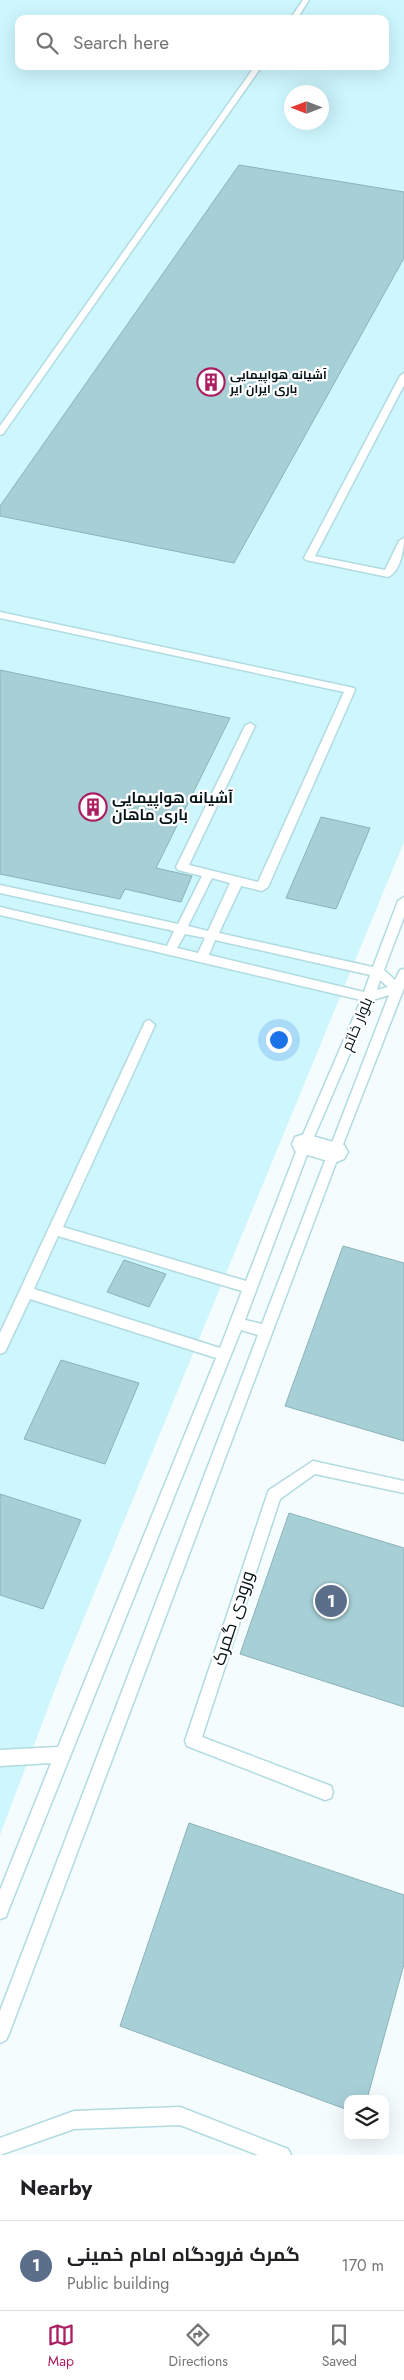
<!DOCTYPE html>
<html lang="en">
<head>
<meta charset="utf-8">
<style>
  :root { --surface:#fff; --page:#f6f6f6; --text:#202124; --muted:#757577; --line:#e0e0e0; --accent:#aa1f61 }
  body { margin:0; font-family:Jost,Cairo,sans-serif; background:var(--page); color:var(--text) }
  .controls { position:absolute; right:15px; bottom:15px; display:grid; overflow:hidden; border-radius:10px; box-shadow:0 5px 20px #0002 }
  .controls button { width:45px; height:45px; display:grid; place-items:center; padding:0; border:0; border-bottom:1px solid var(--line); background:var(--surface); color:var(--text); font:25px sans-serif }
  .compass { position:absolute; left:284px; top:85px; width:45px; height:45px; border-radius:50%; background:var(--surface); box-shadow:0 5px 20px #0002; rotate:270deg }
  .you { position:absolute; left:278px; top:1039px; width:18px; height:18px; margin:-12px; border:4px solid #fff; border-radius:50%; background:#1a73e8; box-shadow:0 0 0 8px #1a73e833 }
  .badge { display:grid; place-items:center; width:32px; height:32px; border-radius:50%; background:var(--accent); color:#fff; font-size:16px; font-weight:700 }
  .pin { position:absolute; translate:-50% -50%; border:2px solid #fff; box-shadow:0 1px 5px #0006 }
  .list { margin:0; padding:0; list-style:none }
  h2 { display:flex; justify-content:space-between; align-items:center; height:65px; margin:0; padding:0 20px; font-size:21px }
  h2 small { font-size:16px; font-weight:400; color:var(--muted) }
  .list li { display:grid; grid-template-columns:32px 1fr auto; gap:15px; align-items:center; box-sizing:border-box; height:90px; padding:0 20px; border-top:1px solid var(--line) }
  .list b { display:block; font-size:19px; white-space:nowrap }
  .list p { margin:0; font-size:16px; white-space:nowrap; color:var(--muted) }
  .list em { font-size:16px; font-style:normal; color:var(--muted) }
  .icon { flex:none; width:28px; height:28px; fill:none; stroke:currentColor; stroke-width:2; stroke-linecap:round; stroke-linejoin:round }
  .map { position:relative; flex:none; width:404px; height:2155px; overflow:hidden }
  .search { position:absolute; background:var(--surface); box-shadow:0 5px 20px #0002; left:15px; right:15px; top:15px; height:55px; display:flex; align-items:center; gap:12px; box-sizing:border-box; padding:0 18px; border-radius:10px; color:var(--muted); font-size:19px }
  .sheet { height:155px; background:var(--surface) }
  nav { display:flex; justify-content:space-around; align-items:center; box-sizing:border-box; height:70px; border-top:1px solid var(--line); background:var(--surface); font-size:14px; color:var(--muted) }
  nav a { display:grid; justify-items:center; gap:2px }
  nav .on { color:var(--accent) }
  .map>svg:first-child { display:block }
  .built { fill:#cdf6fd; fill-rule:evenodd }
  .building { fill:#a7d0d6; stroke:#8ab2b9 }
  .lines { fill:none; stroke-linecap:round; stroke-linejoin:round }
  .service-casing { stroke:#b1dbe1; stroke-width:3 }
  .minor-casing { stroke:#b1dbe1; stroke-width:3 }
  .service { fill:#fff; fill-rule:evenodd }
  .minor { fill:#fff; fill-rule:evenodd }
  .labels { text-anchor:middle; dominant-baseline:central; stroke-width:4.5; stroke-linejoin:round; paint-order:stroke }
  .far-poi-label { font-size:12px; font-weight:bold; fill:#051416; stroke:#fff; text-anchor:start }
  .poi-label { font-size:15px; font-weight:bold; fill:#051416; stroke:#fff; text-anchor:start }
  .street-label { font-size:15px; fill:#051416; stroke:#fff }
  .near-street-label { font-size:18px; fill:#051416; stroke:#fff }
</style>
</head>
<body>
<div class="map">
<svg width="404" height="2155" viewBox="0 0 404 2155">
  <rect width="100%" height="100%" fill="#f4fcfd"/>
  <path class="built" d="M0 0H404V842L60 1676 0 1835ZM19 19H385V66H19ZM292 92H322V122H292Z"/>
  <path class="building" d="M239 165 404 192V258L234 563 0 516V506Z
    M0 670 230 718 156 868 192 876 181 902 125 889 120 899 0 874Z
    M321 817 370 828 336 909 286 898Z
    M343 1246 404 1263V1441L285 1406Z
    M124 1260 166 1274 149 1307 107 1292Z
    M61 1360 139 1383 105 1464 24 1439Z
    M0 1494 81 1520 43 1609 0 1595Z
    M289 1513 404 1548V1707L240 1654Z
    M189 1823 404 1895V1964L367 2099H348V2110L120 2026Z"/>
  <g class="lines">
    <g class="service-casing">
      <path id="service" d="M303 0H309L297 19H290Z
        M255 66H262L3 434 0 435V426Z
        M404 373V385L315 556 385 570 399 541 404 538C404 550 400 572 388 577L306 560 304 558 400 376Z
        M0 612 354 688 355 690 268 887 262 891 241 886 219 933 373 967 398 901 404 897V917L384 970 395 980 400 970 404 969V988L340 1152 9 2034 6 2040 0 2043V2011L258 1335 241 1330 8 1911 6 1917 0 1919V1890L51 1763 0 1766V1750L58 1747 216 1358 30 1299 5 1352 0 1354V1333L145 1022 149 1020 155 1025 63 1227 246 1281 299 1144 361 1000 0 915V907L167 946 174 931 0 893V885L178 924 202 876 178 870 176 867 245 726 250 723 255 726 189 865 258 882 344 692 0 618ZM212 878 230 883 208 931 188 926ZM185 934 205 938 198 953 177 948ZM215 940 370 975 364 992 209 955ZM380 980 388 987 377 990ZM389 995 262 1324 245 1320 311 1144 373 1000ZM58 1236 242 1291 220 1348 34 1289Z
        M313 1461 404 1481V1493L315 1474 280 1499 202 1737 331 1786 333 1792 331 1798 325 1800 187 1746 185 1741 267 1495 269 1490Z
        M180 2107 288 2149 291 2155H258L180 2125 74 2129 0 2155V2138L74 2111Z"/>
    </g>
    <g class="minor-casing">
      <path id="minor" d="M305 1134 344 1145 348 1152 344 1159 334 1163 295 1151 292 1144 295 1137Z"/>
    </g>
    <use href="#service" class="service"/>
    <use href="#minor" class="minor"/>
  </g>
  <defs>
    <g id="building-ring" transform="scale(1.4375)"><circle r="9.5" fill="#fff" stroke="#aa1f61" stroke-width="1.5"/><path d="M-4-6H4V6H1V3H-1V6H-4ZM-2.5-4.3h1.7v1.8h-1.7ZM.8-4.3h1.7v1.8H.8ZM-2.5-1h1.7V.8h-1.7ZM.8-1h1.7V.8H.8Z" fill="#aa1f61"/></g>
  </defs>
  <g fill-rule="evenodd">
    <use href="#building-ring" x="211" y="382"/>
    <use href="#building-ring" x="93" y="807"/>
  </g>
  <g class="labels">
    <g class="far-poi-label">
      <text x="230" y="375">آشیانه هواپیمایی<tspan x="230" dy="14">باری ایران ایر</tspan></text>
    </g>
    <g class="poi-label">
      <text x="112" y="798">آشیانه هواپیمایی<tspan x="112" dy="17">باری ماهان</tspan></text>
    </g>
    <g class="street-label">
      <text transform="translate(357 1024) rotate(-67)">بلوار خاتم</text>
    </g>
    <g class="near-street-label">
      <text transform="translate(233 1618) rotate(-72)">ورودی گمرک</text>
    </g>
  </g>
</svg>
<div class="controls">
<button><svg class="icon" aria-label="layers" viewBox="0 0 24 24"><path d="M12 4l9 5-9 5-9-5zM3 14l9 5 9-5"/></svg></button>
</div>
<svg class="compass" viewBox="-18 -18 36 36"><path d="M0-13l5 13h-10z" fill="#e53935"/><path d="M0 13l5-13h-10z" fill="#757577"/></svg>
<div class="you"></div>
<div class="pin badge" style="left:331px;top:1601px;background:#5c6f8a">1</div>
<div class="search"><svg class="icon" aria-label="search" viewBox="0 0 24 24"><circle cx="10" cy="10" r="6"/><path d="M15 15l6 6"/></svg>Search here</div>
</div>
<section class="sheet">
<h2>Nearby<small></small></h2>
<ul class="list">
<li><span class="badge" style="background:#5c6f8a">1</span><div><b>گمرک فرودگاه امام خمینی</b><p>Public building</p></div><em>170 m</em></li>
</ul>
</section>
<nav>
<a class="on"><svg class="icon" aria-label="map" viewBox="0 0 24 24"><path d="M3 6l6-2 6 2 6-2v14l-6 2-6-2-6 2zM9 4v14M15 6v14"/></svg>Map</a>
<a><svg class="icon" aria-label="directions" viewBox="0 0 24 24"><path d="M12 3l9 9-9 9-9-9zM9 14v-3h6M13 9l2 2-2 2"/></svg>Directions</a>
<a><svg class="icon" aria-label="saved" viewBox="0 0 24 24"><path d="M7 4h10v16l-5-4-5 4z"/></svg>Saved</a>
</nav>
</body>
</html>
